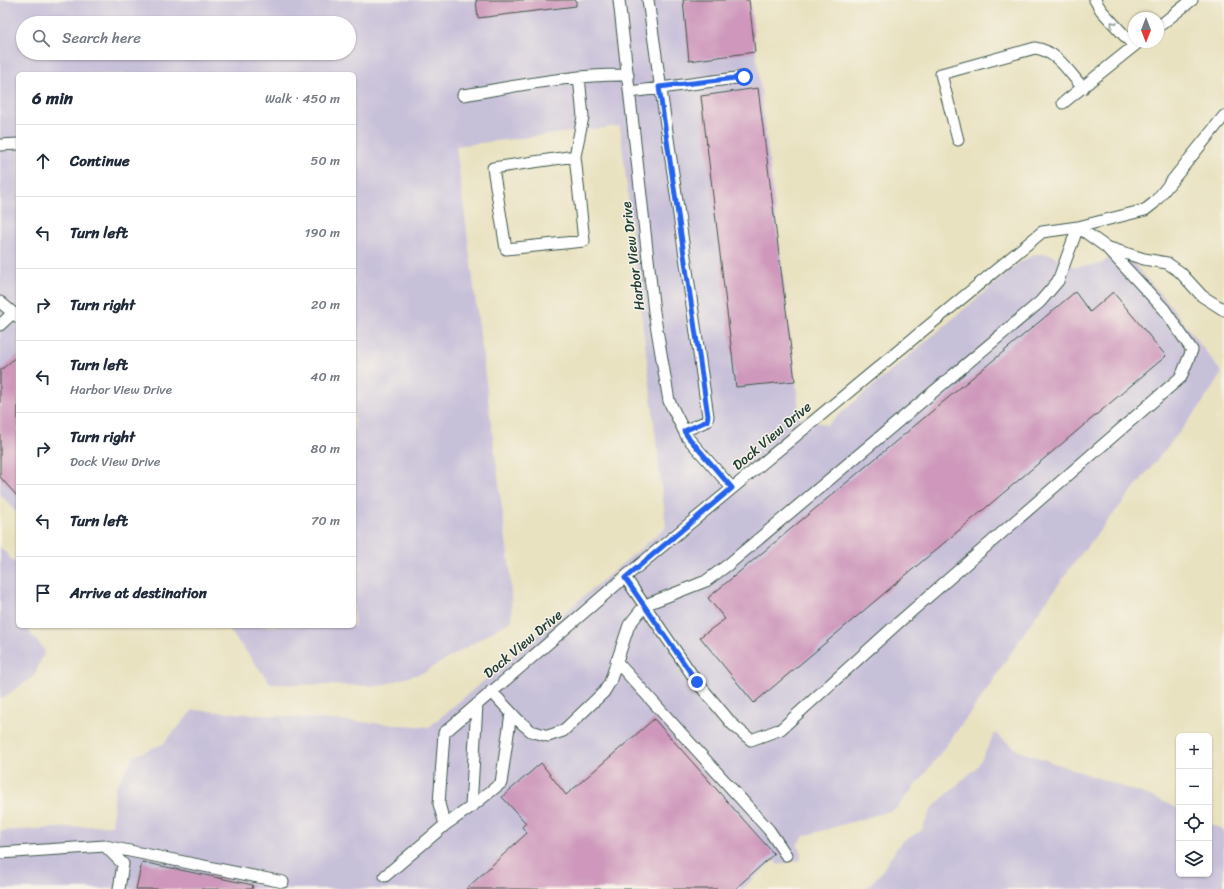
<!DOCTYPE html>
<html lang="en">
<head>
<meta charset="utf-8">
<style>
  :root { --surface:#fff; --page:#f2f2f3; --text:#1f2937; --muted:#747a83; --line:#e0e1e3 }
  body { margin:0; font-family:Sriracha,sans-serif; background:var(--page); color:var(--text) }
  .controls { position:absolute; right:12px; bottom:12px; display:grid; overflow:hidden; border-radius:6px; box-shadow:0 1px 3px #0004 }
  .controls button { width:36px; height:36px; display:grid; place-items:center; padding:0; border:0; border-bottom:1px solid var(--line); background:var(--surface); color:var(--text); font:20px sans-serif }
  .compass { position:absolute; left:1128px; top:12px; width:36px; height:36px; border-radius:50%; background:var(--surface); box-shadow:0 1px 3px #0004; rotate:180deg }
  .stop { position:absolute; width:12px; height:12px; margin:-9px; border:3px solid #2563eb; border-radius:50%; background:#fff }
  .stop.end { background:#2563eb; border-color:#fff; box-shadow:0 1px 4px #0008 }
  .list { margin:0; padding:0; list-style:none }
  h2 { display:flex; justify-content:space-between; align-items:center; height:52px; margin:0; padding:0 16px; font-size:17px }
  h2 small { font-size:13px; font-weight:400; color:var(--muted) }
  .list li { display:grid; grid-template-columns:26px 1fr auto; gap:12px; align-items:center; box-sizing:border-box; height:72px; padding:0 16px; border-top:1px solid var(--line) }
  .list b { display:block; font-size:15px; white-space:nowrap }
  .list p { margin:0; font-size:13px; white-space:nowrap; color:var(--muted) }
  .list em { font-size:13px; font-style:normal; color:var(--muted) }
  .icon { flex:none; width:22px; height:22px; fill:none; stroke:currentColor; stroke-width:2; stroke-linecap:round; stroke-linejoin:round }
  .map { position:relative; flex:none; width:1224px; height:889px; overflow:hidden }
  .search { position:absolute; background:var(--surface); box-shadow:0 1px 3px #0004; left:16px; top:16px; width:340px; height:44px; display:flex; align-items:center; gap:10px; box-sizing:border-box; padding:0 14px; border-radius:22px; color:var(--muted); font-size:15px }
  .panel { position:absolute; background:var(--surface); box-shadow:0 1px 3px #0004; left:16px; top:72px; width:340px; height:556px; border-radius:6px }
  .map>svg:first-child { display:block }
  .industrial { fill:#c7c0d9; fill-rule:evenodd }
  .building { fill:#ce97bb }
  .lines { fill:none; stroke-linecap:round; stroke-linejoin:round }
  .minor-casing { stroke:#3d5649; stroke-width:13 }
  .minor { stroke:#fff; stroke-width:11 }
  .oneway { stroke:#8f9e9a }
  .route { stroke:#2563eb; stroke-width:5 }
  .labels { text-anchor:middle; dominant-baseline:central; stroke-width:3; stroke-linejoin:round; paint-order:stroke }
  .street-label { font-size:14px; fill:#1f3d34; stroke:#f7f3e8 }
</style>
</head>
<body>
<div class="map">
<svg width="1224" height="889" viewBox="0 0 1224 889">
  <rect width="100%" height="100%" fill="#f7f3e8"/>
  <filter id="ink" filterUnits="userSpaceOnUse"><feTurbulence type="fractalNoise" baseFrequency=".025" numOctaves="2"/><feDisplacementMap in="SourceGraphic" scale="8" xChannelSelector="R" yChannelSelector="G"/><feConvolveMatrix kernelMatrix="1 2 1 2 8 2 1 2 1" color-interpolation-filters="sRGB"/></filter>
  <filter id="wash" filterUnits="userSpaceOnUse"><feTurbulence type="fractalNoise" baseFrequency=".012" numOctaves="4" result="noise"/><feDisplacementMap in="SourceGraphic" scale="16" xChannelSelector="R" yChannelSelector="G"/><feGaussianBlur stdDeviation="0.9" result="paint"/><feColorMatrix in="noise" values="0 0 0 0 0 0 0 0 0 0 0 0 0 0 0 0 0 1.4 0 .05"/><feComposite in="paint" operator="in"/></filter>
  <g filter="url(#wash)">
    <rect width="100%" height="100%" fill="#e9e2c1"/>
    <path class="industrial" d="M0 0H750L800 417 827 425 1019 263 1035 254H1049L1075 267 1101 264 1121 250 1168 302 1222 373 1199 408 1077 559 1030 624 984 694 925 774 896 809 804 836 797 845 801 850V860L778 865 774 860 742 889H0V831L112 825 115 788 134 756 163 744 193 710 429 727 666 527 620 126 456 146 510 571 512 620 425 672 379 686 271 684 226 626H354V74H18V514L0 494ZM23 23H349V53H23Z
      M0 547 18 566V626H25L45 651 34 676 0 700Z
      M995 733 1019 751 1150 796 1179 809V874H1209V823L1224 830V889H865L879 875 901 842 921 831 932 808 978 766Z"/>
    <g id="blocks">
      <path class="building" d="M476 0H576V6L478 18Z
        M683 0H749L755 52 689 61Z
        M758 88 795 381 736 387 701 96Z
        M1075 292 1090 312 1113 292 1166 356 754 703 700 637 725 619 708 598Z
        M18 355V497L0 477V371Z
        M654 719 774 854 735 889H466L527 833 522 827 526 823 502 797 541 763 566 795Z
        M142 862 253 885 252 889H136Z"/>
    </g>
  </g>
  <g filter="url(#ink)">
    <use href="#blocks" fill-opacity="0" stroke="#3d5649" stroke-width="1"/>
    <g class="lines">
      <g class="minor-casing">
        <path id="minor" d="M619 0 654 312 669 401 687 437 732 488
          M648 0 708 416 707 421 684 431
          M1095 0 1101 10 1134 46
          M1158 27 1192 0
          M630 92 744 77
          M463 95C518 86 572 74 628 75
          M1063 103 1139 42
          M958 140 941 74 1035 48C1057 51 1069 72 1083 88
          M0 145 18 144
          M575 156 493 168 506 249 584 241 575 156 583 117 579 77
          M1078 227 1106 247 1144 259 1167 263 1180 272 1202 296 1224 310
          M0 302 18 317
          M0 325 13 313
          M625 577 697 682 732 724 751 740 781 729 898 623 1181 377 1192 350 1164 309 1106 247
          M616 661 769 830 786 855
          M491 691 518 720 531 731 548 736 563 731 604 692 610 682 629 625 645 605 706 581 729 564 1040 302 1058 281 1078 227
          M471 807 501 783 511 713
          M445 825 439 804 444 733 625 577 1042 232 1078 227 1145 210 1154 203 1224 116
          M105 846 123 864 119 889
          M0 853 105 846 283 882
          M385 876 445 825 471 807 477 704"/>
      </g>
      <use href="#minor" class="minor"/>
    </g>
    <defs><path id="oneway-chevron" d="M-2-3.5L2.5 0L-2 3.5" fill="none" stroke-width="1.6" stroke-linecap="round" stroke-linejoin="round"/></defs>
    <use class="oneway" href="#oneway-chevron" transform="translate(1113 24) rotate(-132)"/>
  </g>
  <g class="lines" filter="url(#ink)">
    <path class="route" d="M697 682 625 578 732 488 688 437 684 431 707 421 708 416 659 87 744 77"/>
  </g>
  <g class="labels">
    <g class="street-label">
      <text transform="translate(633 256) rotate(-97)">Harbor View Drive</text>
      <text transform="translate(772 436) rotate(-40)">Dock View Drive</text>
      <text transform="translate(523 644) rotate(-40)">Dock View Drive</text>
    </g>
  </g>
</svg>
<div class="controls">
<button>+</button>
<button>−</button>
<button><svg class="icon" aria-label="locate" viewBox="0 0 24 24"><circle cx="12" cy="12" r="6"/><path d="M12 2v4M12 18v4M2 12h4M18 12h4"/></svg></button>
<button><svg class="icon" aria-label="layers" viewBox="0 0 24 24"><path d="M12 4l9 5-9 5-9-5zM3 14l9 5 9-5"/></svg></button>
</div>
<svg class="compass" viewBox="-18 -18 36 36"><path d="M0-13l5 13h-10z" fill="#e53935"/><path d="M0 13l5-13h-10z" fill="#747a83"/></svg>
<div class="stop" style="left:744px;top:77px"></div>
<div class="stop end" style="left:697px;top:682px"></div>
<div class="search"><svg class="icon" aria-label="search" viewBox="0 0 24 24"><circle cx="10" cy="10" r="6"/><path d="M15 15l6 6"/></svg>Search here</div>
<section class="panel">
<h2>6 min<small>Walk · 450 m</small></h2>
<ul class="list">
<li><svg class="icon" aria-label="ahead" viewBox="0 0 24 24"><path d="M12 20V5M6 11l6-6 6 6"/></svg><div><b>Continue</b></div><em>50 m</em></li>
<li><svg class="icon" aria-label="left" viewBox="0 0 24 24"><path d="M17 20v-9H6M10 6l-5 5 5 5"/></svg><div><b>Turn left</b></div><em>190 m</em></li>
<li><svg class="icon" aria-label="right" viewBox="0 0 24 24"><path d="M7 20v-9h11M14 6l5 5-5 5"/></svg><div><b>Turn right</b></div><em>20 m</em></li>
<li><svg class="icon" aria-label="left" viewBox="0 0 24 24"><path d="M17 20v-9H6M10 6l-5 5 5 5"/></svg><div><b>Turn left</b><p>Harbor View Drive</p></div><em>40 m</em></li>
<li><svg class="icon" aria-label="right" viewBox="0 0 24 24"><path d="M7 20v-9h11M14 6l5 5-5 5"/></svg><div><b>Turn right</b><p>Dock View Drive</p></div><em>80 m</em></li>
<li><svg class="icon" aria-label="left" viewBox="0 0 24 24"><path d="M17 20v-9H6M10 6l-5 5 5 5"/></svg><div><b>Turn left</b></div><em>70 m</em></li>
<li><svg class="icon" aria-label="arrive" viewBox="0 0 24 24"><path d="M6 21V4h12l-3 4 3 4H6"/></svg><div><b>Arrive at destination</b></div></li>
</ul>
</section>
</div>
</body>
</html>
